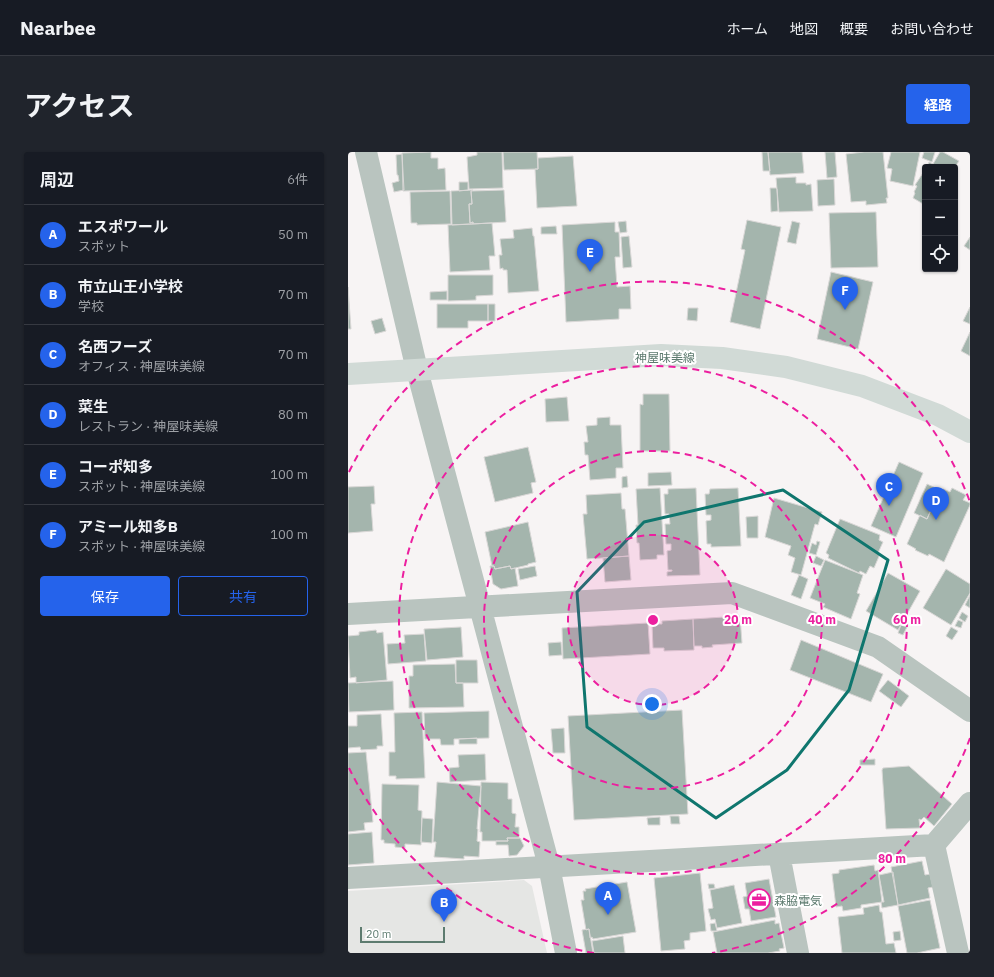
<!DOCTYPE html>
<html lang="ja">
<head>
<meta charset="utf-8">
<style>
  :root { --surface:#171b24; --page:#20242c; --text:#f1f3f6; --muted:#9ea1a6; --line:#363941; --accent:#2563eb }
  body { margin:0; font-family:"IBM Plex Sans","Noto Sans JP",sans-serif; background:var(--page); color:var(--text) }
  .controls { position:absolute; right:12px; top:12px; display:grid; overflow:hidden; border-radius:4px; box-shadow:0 1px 3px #0004 }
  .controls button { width:36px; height:36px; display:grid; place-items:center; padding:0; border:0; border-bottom:1px solid var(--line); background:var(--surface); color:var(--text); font:20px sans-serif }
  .scale { position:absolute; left:12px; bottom:10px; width:85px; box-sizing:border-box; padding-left:4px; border:2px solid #5d7b6f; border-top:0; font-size:11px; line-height:14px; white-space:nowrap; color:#5d7b6f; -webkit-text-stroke:3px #fff; paint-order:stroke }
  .you { position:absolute; left:304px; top:552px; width:14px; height:14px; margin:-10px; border:3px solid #fff; border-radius:50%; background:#1a73e8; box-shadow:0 0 0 6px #1a73e833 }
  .badge { display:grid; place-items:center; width:26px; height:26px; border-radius:50%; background:var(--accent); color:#fff; font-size:13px; font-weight:700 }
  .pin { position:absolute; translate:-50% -33px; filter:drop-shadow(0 1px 2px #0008) }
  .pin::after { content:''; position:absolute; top:21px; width:14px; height:12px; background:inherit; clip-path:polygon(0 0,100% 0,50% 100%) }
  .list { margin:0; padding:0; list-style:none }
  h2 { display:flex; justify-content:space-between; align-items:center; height:52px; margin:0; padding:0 16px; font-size:17px }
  h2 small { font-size:13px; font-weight:400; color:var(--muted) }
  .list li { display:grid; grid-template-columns:26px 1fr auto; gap:12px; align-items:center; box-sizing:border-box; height:60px; padding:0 16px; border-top:1px solid var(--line) }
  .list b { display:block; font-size:15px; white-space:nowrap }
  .list p { margin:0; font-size:13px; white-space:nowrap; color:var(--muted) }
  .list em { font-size:13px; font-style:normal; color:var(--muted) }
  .actions { display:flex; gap:8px; padding:12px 16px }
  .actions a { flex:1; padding:9px 0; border:1px solid var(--accent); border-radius:4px; text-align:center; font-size:14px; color:var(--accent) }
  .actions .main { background:var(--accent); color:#fff }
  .icon { flex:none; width:22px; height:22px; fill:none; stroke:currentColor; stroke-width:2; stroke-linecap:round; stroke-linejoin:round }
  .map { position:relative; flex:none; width:622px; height:801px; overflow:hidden; border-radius:4px }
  header { display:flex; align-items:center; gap:24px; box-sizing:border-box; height:56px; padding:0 20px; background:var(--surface); border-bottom:1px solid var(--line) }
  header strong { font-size:19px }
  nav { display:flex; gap:22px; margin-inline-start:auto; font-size:14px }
  .intro { display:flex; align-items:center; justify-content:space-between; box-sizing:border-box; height:96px; padding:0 24px }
  h1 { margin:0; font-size:28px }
  .button { padding:10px 18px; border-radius:4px; background:var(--accent); color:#fff; font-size:14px; font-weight:700 }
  main { display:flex; gap:24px; padding:0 24px }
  aside { flex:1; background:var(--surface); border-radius:4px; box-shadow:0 1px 3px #0004 }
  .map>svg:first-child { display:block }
  .built { fill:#e5e6e4 }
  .building { fill:#a4b5ad; stroke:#d9d7d6 }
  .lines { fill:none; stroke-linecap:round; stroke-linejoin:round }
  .street { stroke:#b9c4bf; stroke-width:22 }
  .secondary { stroke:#d1dad6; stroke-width:22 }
  .marked { fill:none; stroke:#0f766e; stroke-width:3; stroke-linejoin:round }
  .ring { fill:none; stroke:#ec1f9f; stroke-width:2; stroke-dasharray:7 5 }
  .labels { text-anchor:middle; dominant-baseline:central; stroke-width:4; stroke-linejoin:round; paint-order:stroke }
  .street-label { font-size:12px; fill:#5d7b6f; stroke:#fff }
  .poi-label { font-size:12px; fill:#5d7b6f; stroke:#fff; text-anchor:start }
  .centre { fill:#ec1f9f; stroke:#fff; stroke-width:2 }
  .ring-label { font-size:12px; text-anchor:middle; font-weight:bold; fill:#ec1f9f; stroke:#fff; stroke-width:4; stroke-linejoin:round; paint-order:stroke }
</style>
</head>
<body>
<header>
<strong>Nearbee</strong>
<nav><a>ホーム</a><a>地図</a><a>概要</a><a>お問い合わせ</a></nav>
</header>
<div class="intro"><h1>アクセス</h1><a class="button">経路</a></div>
<main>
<aside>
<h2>周辺<small>6件</small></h2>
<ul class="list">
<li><span class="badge">A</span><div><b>エスポワール</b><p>スポット</p></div><em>50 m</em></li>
<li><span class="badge">B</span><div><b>市立山王小学校</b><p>学校</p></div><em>70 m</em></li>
<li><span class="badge">C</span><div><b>名西フーズ</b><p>オフィス · 神屋味美線</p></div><em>70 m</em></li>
<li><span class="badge">D</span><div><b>菜生</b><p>レストラン · 神屋味美線</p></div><em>80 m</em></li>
<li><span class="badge">E</span><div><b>コーポ知多</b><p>スポット · 神屋味美線</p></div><em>100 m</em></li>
<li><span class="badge">F</span><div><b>アミール知多B</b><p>スポット · 神屋味美線</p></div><em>100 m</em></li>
</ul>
<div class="actions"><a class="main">保存</a><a>共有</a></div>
</aside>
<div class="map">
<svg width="622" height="801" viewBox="0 0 622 801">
  <rect width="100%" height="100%" fill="#f7f4f4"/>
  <path class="built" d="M176 728 184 734 199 801H0V739Z"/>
  <path class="building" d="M83 0V6H90V17L97 16 98 38 55 39 54 1Z
    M129 0H154L155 36 121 37 119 5 129 3Z
    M155 0H189L190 17 156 18Z
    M414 0H420L422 19H415Z
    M420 0H454L456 21 422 23Z
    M477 0H487L489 25 479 26Z
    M516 0H535L540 46H538L539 51 518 53V49L503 50 498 2Z
    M543 0H572L565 34 542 29 544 17 539 16Z
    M576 0H587L584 10 574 6Z
    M592 0H595L611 9 607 15H579L581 10 585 12Z
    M54 2 56 38 46 40 44 31 51 29 50 23H49L48 3Z
    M225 4 229 54 189 56 187 17H190V6Z
    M577 18V53L565 46 567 41 566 40 569 34 567 33Z
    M448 25V31H458V33L463 32 465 59 431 60 428 26Z
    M486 27 487 53 470 54 469 28Z
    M111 30H120V38L111 39Z
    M422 36H428L429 37 430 59 423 60Z
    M125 38 123 39 124 52H121L122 71 125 70V72L104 73 103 39Z
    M156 38 158 70 125 72V70L122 71 121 52H124L123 39Z
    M102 39 103 72 69 73V71H63L62 40Z
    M528 60 530 115 483 116 481 61Z
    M399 68 433 75 412 177 382 170 397 98 393 97Z
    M278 69 279 80 272 81 270 70Z
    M444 69 452 71 448 92 439 90Z
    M267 70V80H271L272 105H267L269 135 282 134 283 157H271V167L218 170 214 73Z
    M144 71 147 104H141L142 118 102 120 100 73Z
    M208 74 209 82H193V75Z
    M184 76 185 84H186L191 139 160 141 159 118H155V116L152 117 151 103H154L152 87 166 86 165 78Z
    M281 84 284 115 275 116 273 85Z
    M622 85V98L616 94Z
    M483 120 525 130 510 197 469 187Z
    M100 123H145V143L128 144V148L100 149Z
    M0 135 3 177H0Z
    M99 139V148H82V140Z
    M89 152H140V169H120V176H89Z
    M140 152H147V169H140Z
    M622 155V172L615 169Z
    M340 156H350L349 169 339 168Z
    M34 166 38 179 27 182 23 169Z
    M622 180V204L613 199Z
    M295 242H321L322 299H292V252L295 253Z
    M219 245 221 269 198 270 197 247Z
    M262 265V273H273L275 316H268V326L242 328 240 303H237L236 290H240L238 274 249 273V266Z
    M180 295 188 330 183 331 185 341 147 350 136 305Z
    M551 310 575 321 548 385 523 374Z
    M323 320 324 333 300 334V321Z
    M279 324 280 335 274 336V325Z
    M579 332 594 339 592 343 590 342 579 367 566 361Z
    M26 334 27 352H23L25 379 0 381V335Z
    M312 336 316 403H309V407L292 408 291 391H289L288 373H290L288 337Z
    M348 336 352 423 319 424V420L324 419V418H320L319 399 323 398V392H318L317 372H322L321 362H317L316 342H320V337Z
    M390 336 393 394 363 395V392H359L358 369 363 368V363H358L357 342H361L362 337Z
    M604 336 618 343 615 348 622 351V353L596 410 581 402 580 404 567 398 568 397 559 392 572 363 579 367 590 342 592 343 595 337 602 340Z
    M273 341 274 357H277L281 404 239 407 235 362H239L238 343Z
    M426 346 474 360 470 373 467 372 453 423 443 420 447 406 440 403 443 394 417 385Z
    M410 364V386H399L398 365Z
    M492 367 532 383 531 388 535 390 530 401 532 402 526 416 522 414 518 422 512 419 511 421 480 406 481 403 478 401Z
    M180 370 188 410 180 412V413L163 417 162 414 147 417 146 414H144L137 380Z
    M469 389 472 390 468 403 461 401 464 391 468 393Z
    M281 404 283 428 257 430 255 406Z
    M468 404 476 408 473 414 465 411Z
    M477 408 515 423 509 441 512 442 503 467 475 455 477 452 462 446Z
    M142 414H146L147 417 162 414 163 417 167 416 170 434 153 437 145 432Z
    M187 414 189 424 172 428 170 417Z
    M598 417 622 432V441L603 473 575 456Z
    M540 421 572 439 550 478 518 459Z
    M451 423 460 427 453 447 443 443Z
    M622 443V456L617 453Z
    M614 460 620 464 617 470 611 466Z
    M392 464 394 491 364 493 365 495 354 496V494H346L345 467Z
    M345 467 346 498 316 499V496H305L304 472H314V469Z
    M610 468 615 470 613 476 607 474Z
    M300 471 302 502 215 507 214 476Z
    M553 473 559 475 555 483 550 481Z
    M113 475 115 505 79 508 76 477Z
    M603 475 610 479 604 488 598 484Z
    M28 478 29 481 35 480 39 528 8 531V525L2 526 0 484 11 483V480Z
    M76 482 78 509 40 512 39 492 57 491 56 483Z
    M453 488 535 522 523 550 442 518Z
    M213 490 214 503 201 504 200 491Z
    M108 508H129L130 531H108Z
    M107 512 108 531H115L116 555 61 556V524H65V513Z
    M540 528 561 544 553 555 531 539Z
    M45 529 46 558 1 560 0 531Z
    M334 558 340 662 226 668 220 564Z
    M141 559V586L106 587V593H93L92 587H77L76 561Z
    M74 560 77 626 48 627V624H41V600H47L46 561Z
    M33 562 35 594H29V597L13 598 12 595 0 596V574H9V563Z
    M216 576 217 601H205L203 577Z
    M129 586V592H111V587Z
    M18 600 25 670 16 671 17 678 0 680V601Z
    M137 602 138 628 102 630 101 616 111 615 110 603Z
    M527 607V613H512V608Z
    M561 614 604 652 586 674 576 665 573 668 571 667 572 676 538 677 534 618 535 616Z
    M89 630 133 634 129 677H130L129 689 132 690 131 705 116 704V707L86 705 88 690H85Z
    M133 630 160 631V647H164V661L168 662 167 675H171V686H159L160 689H134V680H132Z
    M34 632 71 633 70 658 74 659 73 693 57 692V696L47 695V692L36 691V688H33Z
    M322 664H331L332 672H323Z
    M312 665V673H300L299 666Z
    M74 666 85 667 84 691 73 690Z
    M24 680 26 711 0 713V682Z
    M159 686H172L176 694 169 703 161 704 160 693H148V689H160Z
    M574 709 577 723 582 722 585 735 580 736 582 746 550 753 543 715Z
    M526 713 527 719 530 718 534 750 513 753V756L495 759 494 754 488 755 484 722 491 721V718Z
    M545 720 550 753 534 756 533 750H536L531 723Z
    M352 721 358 779 342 781V788L336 789 337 797 313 799 306 726Z
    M421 727 428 765 403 769 401 757H397L395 745 399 744 397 731Z
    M279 730 288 780 245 787 244 785 242 786 241 777 238 778 233 748H236L235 739H238L237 737Z
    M360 732H366L367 736 361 737Z
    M386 733 394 771 369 776 367 767 363 768 360 757 365 756 362 738Z
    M582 748 592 796 569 801H559L550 754Z
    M531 753 532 760H534L538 792 546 791 548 801H494L490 765 516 762 515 756Z
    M427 768V772L431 771 436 796 431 797 432 799 420 801H369L365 780Z
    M367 771 369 779H363L362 772Z
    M241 777 245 801H238L234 778Z
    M552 779 553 788 546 789 545 780Z
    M275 784 277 801H246L244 789Z"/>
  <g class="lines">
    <path class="street" d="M18 0 69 218 201 714 218 801
      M0 462 384 441 530 495 622 559
      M586 693 610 801
      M431 702 450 801
      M0 726 586 693 622 651"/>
    <path class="secondary" d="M0 222 313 203 374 206 438 215 514 234 590 263 622 280"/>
  </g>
  <path class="marked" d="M435 338 540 408 501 538 439 618 368 666 239 575 229 440 296 370Z"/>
  <circle cx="305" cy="468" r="85" fill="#ec1f9f" fill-opacity=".12"/>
  <g class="ring">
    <circle cx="305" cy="468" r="85"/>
    <circle cx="305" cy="468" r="169"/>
    <circle cx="305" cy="468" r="254"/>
    <path d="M622 586A338 338 0 0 1 364 801M246 801A338 338 0 0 1 1 616M1 320A338 338 0 0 1 622 350"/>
  </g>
  <defs>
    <g id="office-ring" transform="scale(1.15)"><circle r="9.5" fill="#fff" stroke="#ec1f9f" stroke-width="1.5"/><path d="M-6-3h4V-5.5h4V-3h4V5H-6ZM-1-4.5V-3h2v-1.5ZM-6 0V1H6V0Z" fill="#ec1f9f"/></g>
  </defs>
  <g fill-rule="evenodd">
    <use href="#office-ring" x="411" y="748"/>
  </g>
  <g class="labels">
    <g class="street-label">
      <text x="317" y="205">神屋味美線</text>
    </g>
    <g class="poi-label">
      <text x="426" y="748">森脇電気</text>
    </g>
  </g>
  <circle cx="305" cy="468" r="6" class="centre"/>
  <g class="ring-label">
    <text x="390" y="472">20 m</text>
    <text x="474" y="472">40 m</text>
    <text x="559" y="472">60 m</text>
    <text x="544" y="711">80 m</text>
  </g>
</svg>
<div class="controls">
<button>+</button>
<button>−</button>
<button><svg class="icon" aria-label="locate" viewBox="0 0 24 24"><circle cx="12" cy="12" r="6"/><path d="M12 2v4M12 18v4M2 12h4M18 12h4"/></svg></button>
</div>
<div class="scale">20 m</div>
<div class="you"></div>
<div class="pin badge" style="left:260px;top:763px">A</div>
<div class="pin badge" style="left:96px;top:770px">B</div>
<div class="pin badge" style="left:541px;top:354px">C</div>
<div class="pin badge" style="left:588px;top:368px">D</div>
<div class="pin badge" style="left:242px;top:120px">E</div>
<div class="pin badge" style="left:497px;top:158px">F</div>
</div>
</main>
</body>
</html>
